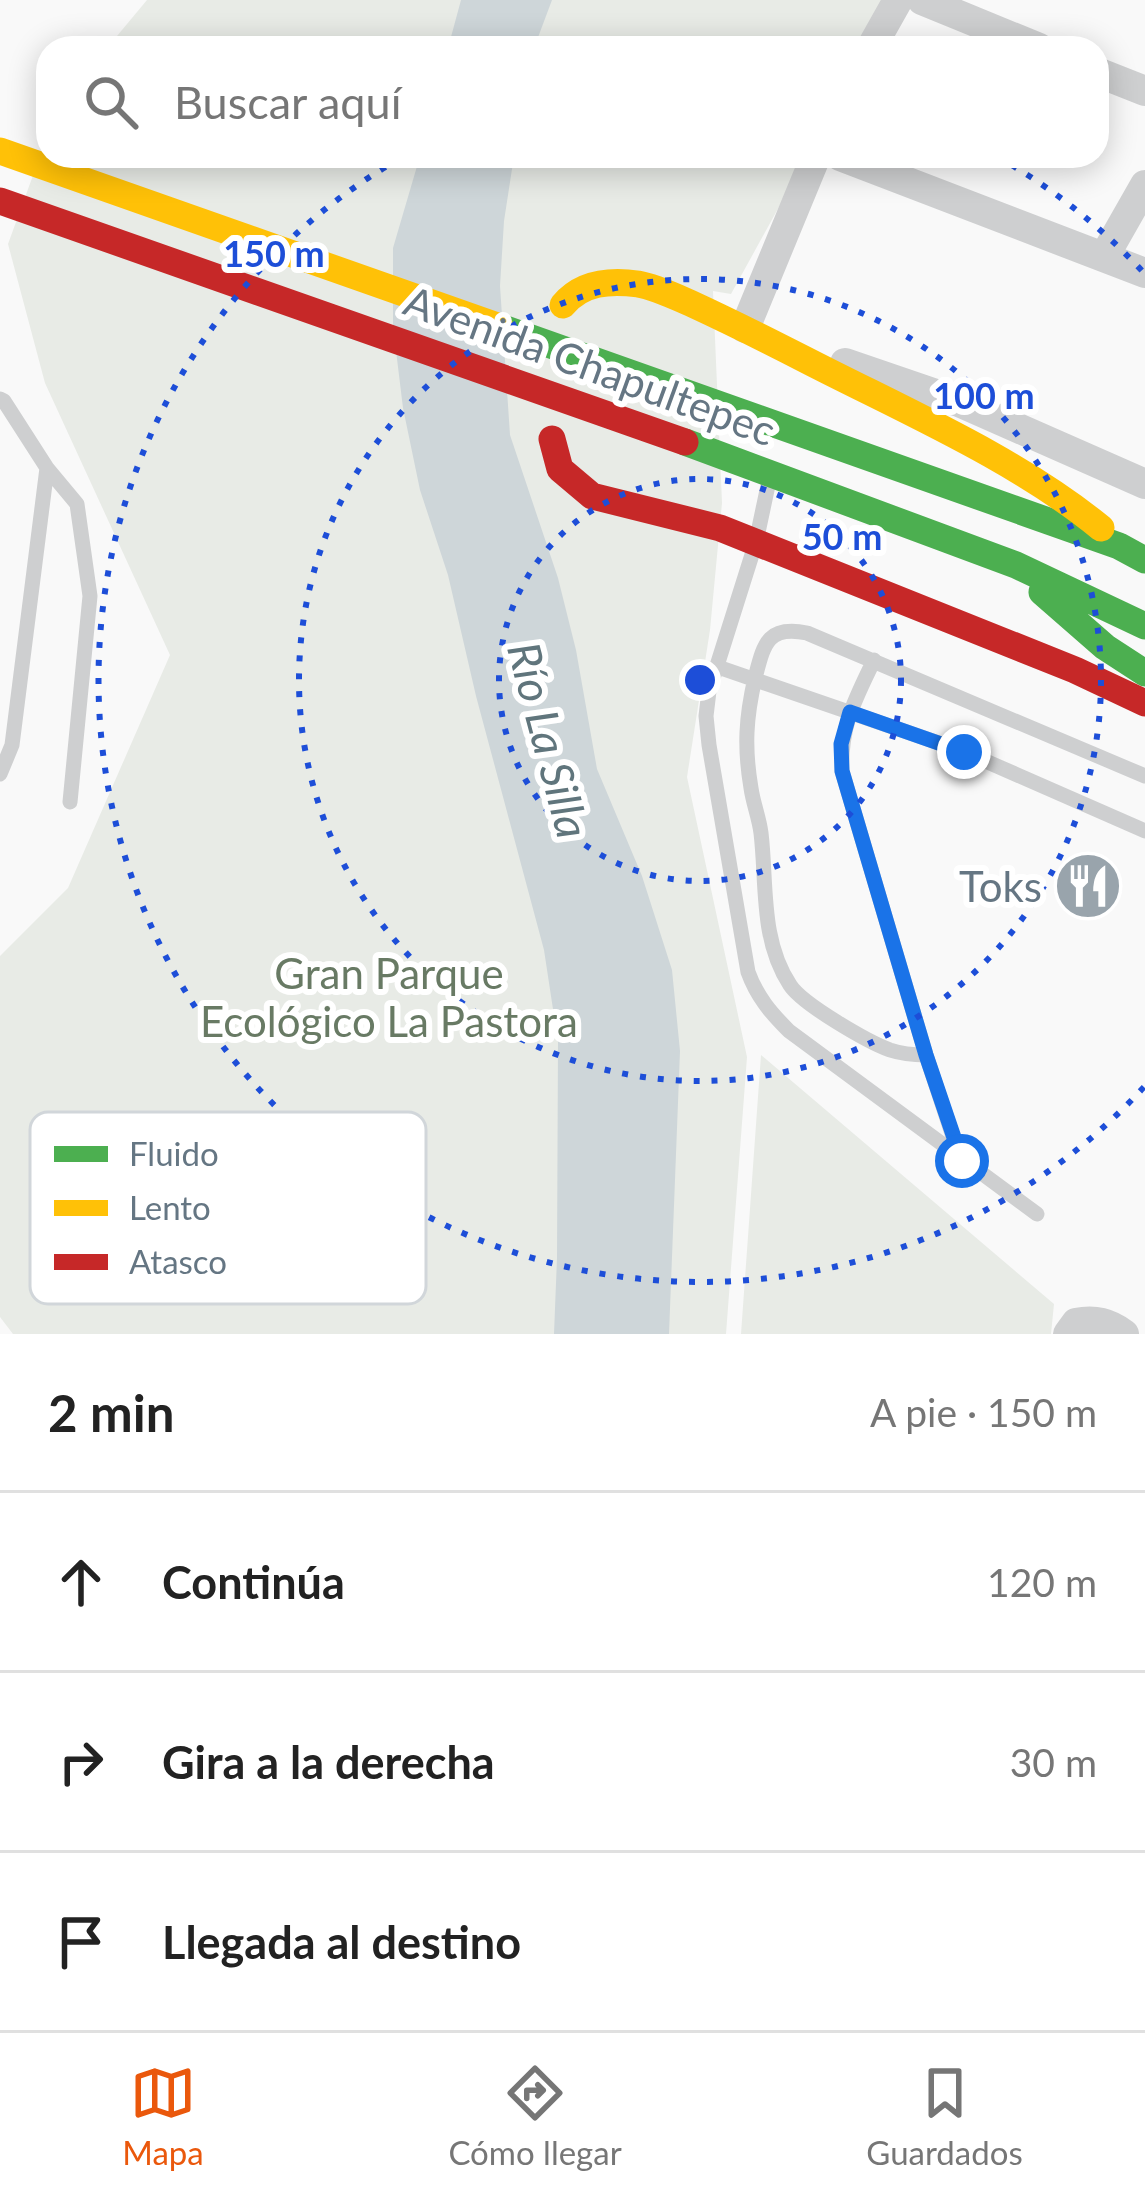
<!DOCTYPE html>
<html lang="es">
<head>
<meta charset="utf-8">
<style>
  :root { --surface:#fff; --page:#f6f6f6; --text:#222; --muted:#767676; --line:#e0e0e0; --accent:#ea580c }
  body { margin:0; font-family:Lato,sans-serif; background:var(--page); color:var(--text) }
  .stop { position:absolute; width:36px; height:36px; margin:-27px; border:9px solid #1a73e8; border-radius:50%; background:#fff }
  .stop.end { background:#1a73e8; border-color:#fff; box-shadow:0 3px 12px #0008 }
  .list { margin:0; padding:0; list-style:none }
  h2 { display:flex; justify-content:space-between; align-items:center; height:156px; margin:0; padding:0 48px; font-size:51px }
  h2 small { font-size:39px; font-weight:400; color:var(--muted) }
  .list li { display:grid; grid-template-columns:78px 1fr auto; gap:36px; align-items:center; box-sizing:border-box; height:180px; padding:0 48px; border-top:3px solid var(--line) }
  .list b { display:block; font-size:45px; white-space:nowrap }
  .list em { font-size:39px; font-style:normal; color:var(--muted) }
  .icon { flex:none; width:66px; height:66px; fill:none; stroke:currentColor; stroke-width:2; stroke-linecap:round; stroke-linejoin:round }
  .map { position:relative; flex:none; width:1145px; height:1334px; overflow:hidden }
  .search { position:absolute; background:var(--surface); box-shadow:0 6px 30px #0003; left:36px; right:36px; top:36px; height:132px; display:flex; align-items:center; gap:30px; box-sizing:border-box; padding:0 42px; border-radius:36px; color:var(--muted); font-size:45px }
  .sheet { height:696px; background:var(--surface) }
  nav { display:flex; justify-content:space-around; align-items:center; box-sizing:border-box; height:168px; border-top:3px solid var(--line); background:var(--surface); font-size:33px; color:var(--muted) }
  nav a { display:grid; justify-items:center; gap:6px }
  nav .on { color:var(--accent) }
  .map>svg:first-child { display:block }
  .green { fill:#e8ebe6 }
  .water { fill:#ced6d9 }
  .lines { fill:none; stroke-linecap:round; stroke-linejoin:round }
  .lane { stroke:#cecfd0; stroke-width:15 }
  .street { stroke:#cecfd0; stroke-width:30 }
  .fast { stroke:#4caf50; stroke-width:27 }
  .slow { stroke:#ffc107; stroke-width:27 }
  .jam { stroke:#c62828; stroke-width:27 }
  .route { stroke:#1a73e8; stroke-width:15 }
  .ring { fill:none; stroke:#1d4ed8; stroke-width:6; stroke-dasharray:6 12 }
  .labels { text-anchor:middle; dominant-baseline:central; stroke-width:12; stroke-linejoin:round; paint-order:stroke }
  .street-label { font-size:42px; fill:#657683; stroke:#fff }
  .poi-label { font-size:42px; fill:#657683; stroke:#fff; text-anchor:end }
  .park-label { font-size:42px; fill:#687a64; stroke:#fff }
  .water-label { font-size:45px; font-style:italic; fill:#60757c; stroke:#fff }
  .key { fill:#fff; stroke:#d1d6da; stroke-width:3 }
  .key-label { font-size:33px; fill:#657683 }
  .centre { fill:#1d4ed8; stroke:#fff; stroke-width:6 }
  .ring-label { font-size:36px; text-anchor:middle; font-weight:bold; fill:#1d4ed8; stroke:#fff; stroke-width:12; stroke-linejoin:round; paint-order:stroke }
</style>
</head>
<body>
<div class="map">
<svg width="1145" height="1334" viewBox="0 0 1145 1334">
  <rect width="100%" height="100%" fill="#f9f9f9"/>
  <path class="green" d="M147 0H893L867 48H107Z
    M48 120V156H807L731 294 713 291 722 503 710 630 687 777 747 1057 726 1334H13L0 1317V956L68 888 170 655 45 383 8 244 47 137 38 133Z
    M761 1055 1054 1304 1051 1334H741Z"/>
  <path class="water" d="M461 0H552L534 48H448Z
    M420 156H514L504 221 500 286 510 435 558 578 576 650 597 769 642 876 672 970 680 1051 669 1334H554L557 1258 558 1042 544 950 476 696 448 575 420 490 403 408 393 326V248Z"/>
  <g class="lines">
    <path class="lane" d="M0 399 4 401 47 468 12 745 0 774
      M47 468 77 504 90 596 70 802
      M770 476 756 542 709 691 706 716 709 745 748 972C757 997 771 1013 789 1031L1037 1214
      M874 660C855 700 840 726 842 771L926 1055 960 1158
      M718 667 965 752 1145 831
      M926 1055C914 1055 902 1054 890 1050 868 1042 802 1004 790 985 760 940 767 883 761 833 759 817 753 803 751 788 744 747 746 717 755 678 764 644 767 625 807 633L1145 776"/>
    <path class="street" d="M922 0 1039 48
      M871 48 898 0
      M1097 72 1145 91
      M840 156 1145 273
      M1104 257 1145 185
      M745 328 816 156
      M845 363 959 402 1145 484
      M1068 1334 1076 1323C1095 1319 1109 1323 1124 1334"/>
    <path class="fast" d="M500 327 1119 546 1145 560
      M685 442 1016 565 1145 626
      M1042 592 1105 647 1145 673"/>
    <path class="slow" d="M0 151 500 327
      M563 305C582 282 610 280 638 284 655 287 674 296 690 303 729 321 767 340 806 360 903 410 1017 459 1101 528"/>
    <path class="jam" d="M0 201 685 442
      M552 439 560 469 592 496 720 528 1075 670 1145 703"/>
  </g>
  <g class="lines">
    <path class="route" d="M962 1161 926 1055 842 771 841 744 850 712 964 752"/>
  </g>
  <g class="ring">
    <circle cx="700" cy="680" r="201"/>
    <circle cx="700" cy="680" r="401"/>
    <path d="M1144 1087A602 602 0 1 1 404 156M996 156A602 602 0 0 1 1144 273"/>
  </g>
  <defs>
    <g id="restaurant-disc" transform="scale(3.45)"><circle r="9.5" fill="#99a4ac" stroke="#fff"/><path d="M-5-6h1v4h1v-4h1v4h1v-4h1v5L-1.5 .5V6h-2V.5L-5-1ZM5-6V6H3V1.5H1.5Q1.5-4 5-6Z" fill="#fff"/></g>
  </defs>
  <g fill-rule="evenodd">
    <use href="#restaurant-disc" x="1088" y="886"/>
  </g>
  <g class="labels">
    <g class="street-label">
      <text transform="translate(590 365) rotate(20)">Avenida Chapultepec</text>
    </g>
    <g class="poi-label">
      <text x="1042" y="886">Toks</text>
    </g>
    <g class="park-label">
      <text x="389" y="973">Gran Parque<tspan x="389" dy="48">Ecológico La Pastora</tspan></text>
    </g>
    <g class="water-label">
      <text transform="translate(549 740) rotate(75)">Río La Silla</text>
    </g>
  </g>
  <rect x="30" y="1112" width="396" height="192" rx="18" class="key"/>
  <rect x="54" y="1146" width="54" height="16" fill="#4caf50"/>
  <rect x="54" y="1200" width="54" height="16" fill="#ffc107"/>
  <rect x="54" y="1254" width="54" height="16" fill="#c62828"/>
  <g class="key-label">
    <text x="129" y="1166">Fluido</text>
    <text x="129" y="1220">Lento</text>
    <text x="129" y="1274">Atasco</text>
  </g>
  <circle cx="700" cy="680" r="18" class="centre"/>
  <g class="ring-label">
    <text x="274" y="267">150 m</text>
    <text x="984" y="409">100 m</text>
    <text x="842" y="550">50 m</text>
  </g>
</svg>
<div class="stop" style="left:962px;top:1161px"></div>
<div class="stop end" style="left:964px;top:752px"></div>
<div class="search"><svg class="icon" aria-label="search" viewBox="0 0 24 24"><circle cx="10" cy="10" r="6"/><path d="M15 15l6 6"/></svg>Buscar aquí</div>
</div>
<section class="sheet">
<h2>2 min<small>A pie · 150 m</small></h2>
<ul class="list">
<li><svg class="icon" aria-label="ahead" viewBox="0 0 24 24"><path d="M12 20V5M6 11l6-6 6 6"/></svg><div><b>Continúa</b></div><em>120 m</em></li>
<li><svg class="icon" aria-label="right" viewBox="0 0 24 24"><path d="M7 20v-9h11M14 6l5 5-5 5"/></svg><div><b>Gira a la derecha</b></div><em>30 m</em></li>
<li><svg class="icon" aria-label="arrive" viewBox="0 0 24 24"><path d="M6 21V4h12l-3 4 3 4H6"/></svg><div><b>Llegada al destino</b></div></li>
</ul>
</section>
<nav>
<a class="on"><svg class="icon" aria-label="map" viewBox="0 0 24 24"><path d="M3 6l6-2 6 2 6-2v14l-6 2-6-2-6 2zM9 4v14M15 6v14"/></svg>Mapa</a>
<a><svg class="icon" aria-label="directions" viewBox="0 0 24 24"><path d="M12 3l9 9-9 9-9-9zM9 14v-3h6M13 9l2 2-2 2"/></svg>Cómo llegar</a>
<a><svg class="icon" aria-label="saved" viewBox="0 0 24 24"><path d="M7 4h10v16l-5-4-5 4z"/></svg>Guardados</a>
</nav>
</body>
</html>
